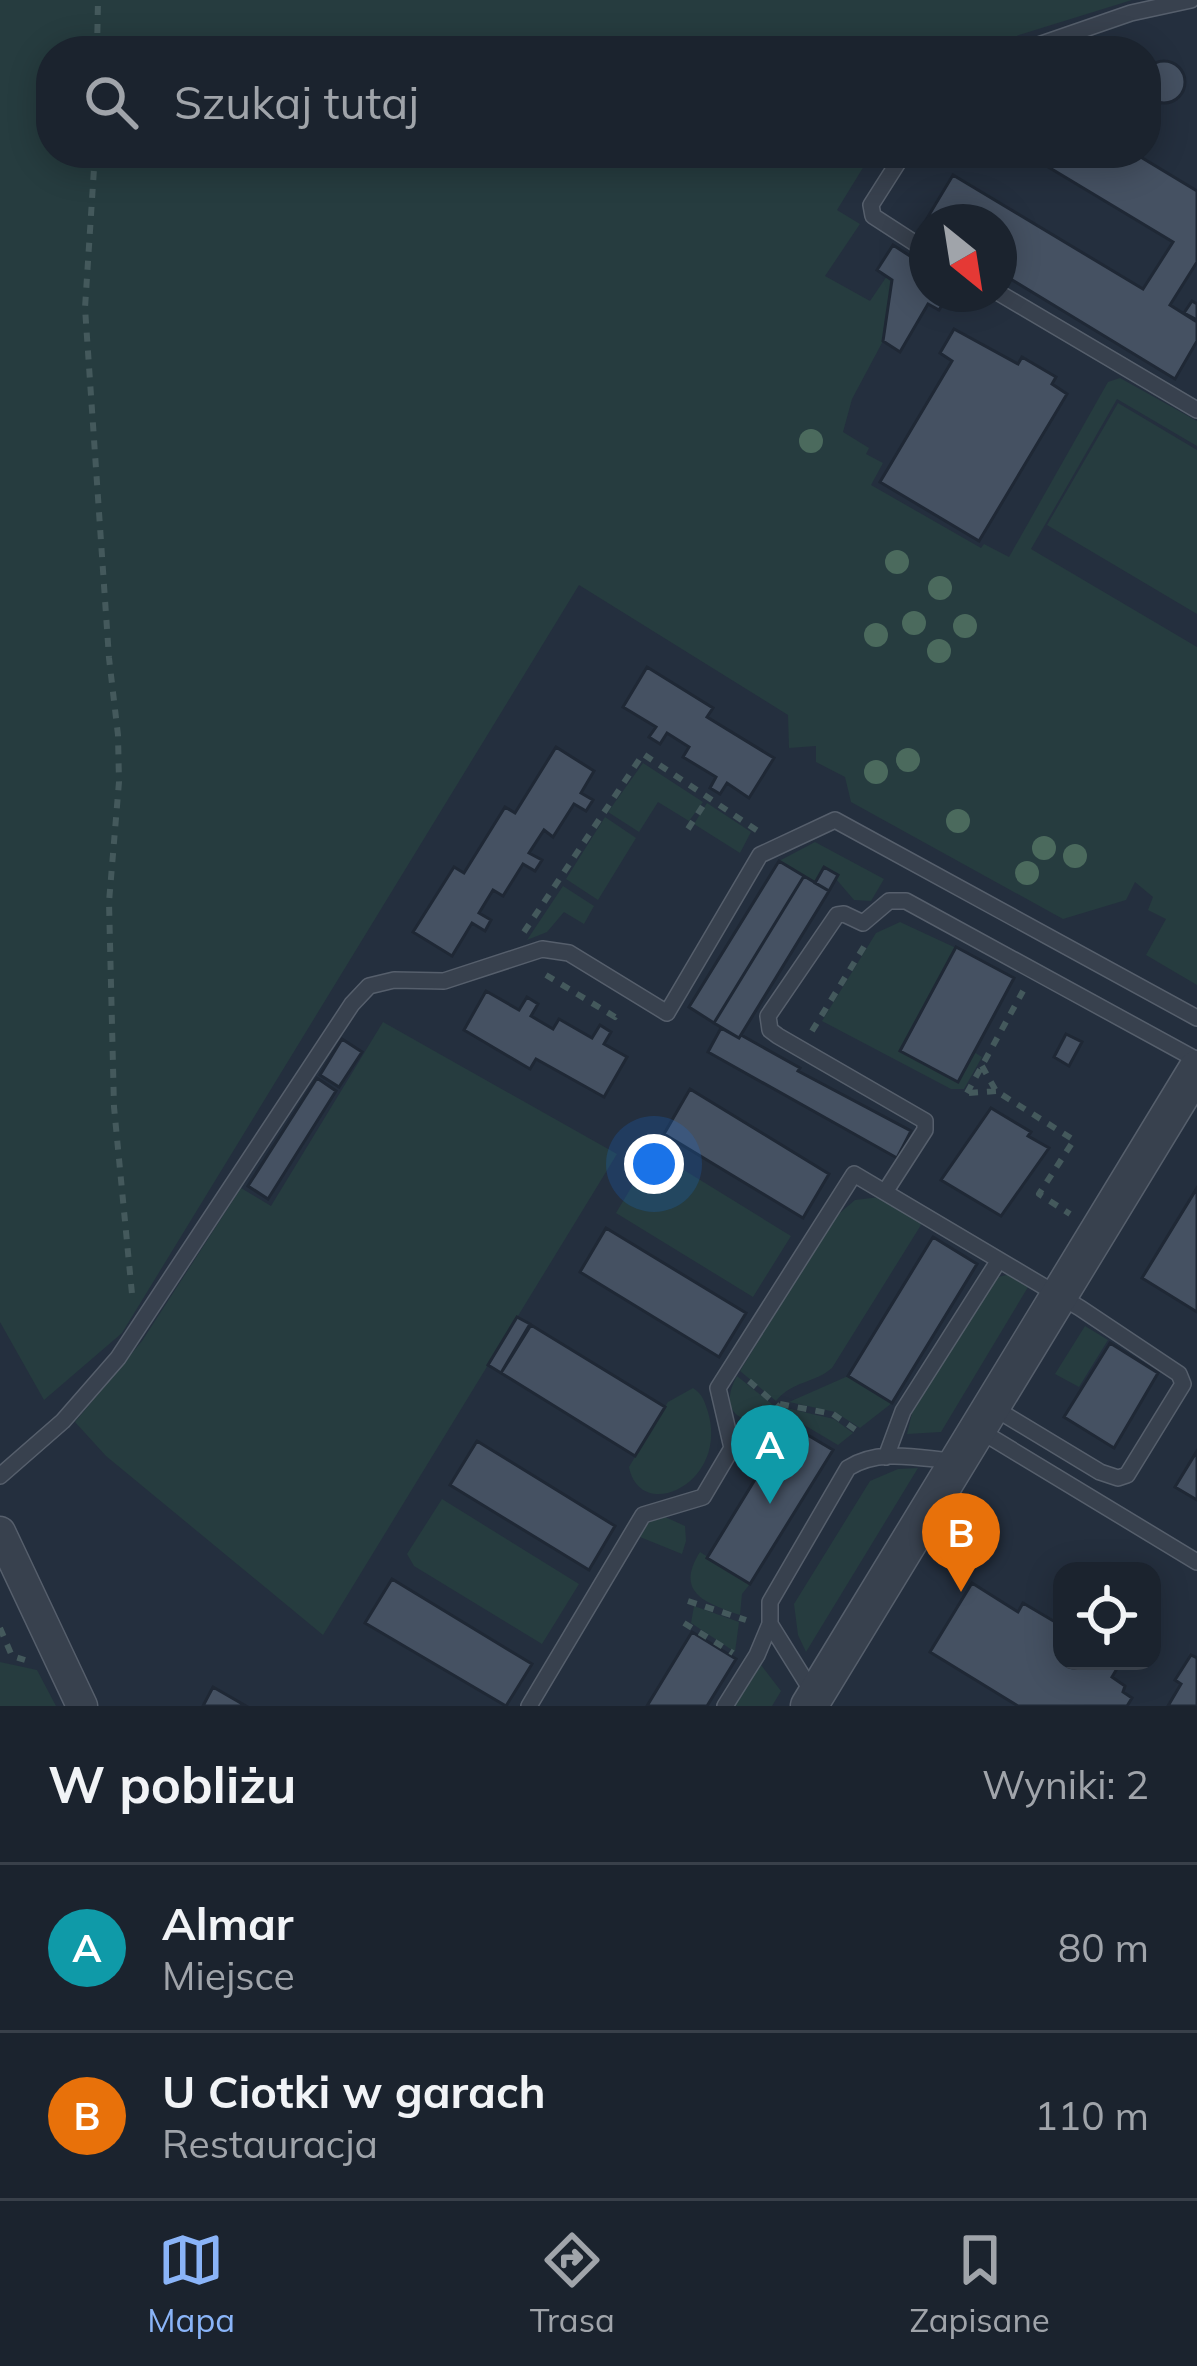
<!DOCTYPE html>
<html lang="pl">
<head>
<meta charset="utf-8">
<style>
  :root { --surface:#1b232e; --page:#242b36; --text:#f1f3f6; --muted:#a0a4aa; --line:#39404a; --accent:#8ab4f8 }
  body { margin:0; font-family:Mulish,sans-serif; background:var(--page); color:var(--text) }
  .controls { position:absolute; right:36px; bottom:36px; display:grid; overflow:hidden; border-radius:24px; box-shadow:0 6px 30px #0003 }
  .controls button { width:108px; height:108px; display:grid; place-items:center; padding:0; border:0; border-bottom:3px solid var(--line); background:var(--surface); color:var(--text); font:60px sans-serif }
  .compass { position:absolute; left:909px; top:204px; width:108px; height:108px; border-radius:50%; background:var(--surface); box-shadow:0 6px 30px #0003; rotate:150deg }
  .you { position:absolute; left:654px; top:1164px; width:42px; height:42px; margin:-30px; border:9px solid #fff; border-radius:50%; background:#1a73e8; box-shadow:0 0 0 18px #1a73e833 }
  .badge { display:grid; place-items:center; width:78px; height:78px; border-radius:50%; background:var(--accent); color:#fff; font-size:39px; font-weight:700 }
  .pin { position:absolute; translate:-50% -99px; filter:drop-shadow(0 3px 6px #0008) }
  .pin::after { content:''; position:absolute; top:63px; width:42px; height:36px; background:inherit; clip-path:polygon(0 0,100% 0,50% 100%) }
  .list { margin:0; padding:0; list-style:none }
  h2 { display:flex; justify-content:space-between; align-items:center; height:156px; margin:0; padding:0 48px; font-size:51px }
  h2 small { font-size:39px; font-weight:400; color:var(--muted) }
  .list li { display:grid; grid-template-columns:78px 1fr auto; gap:36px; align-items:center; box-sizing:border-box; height:168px; padding:0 48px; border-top:3px solid var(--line) }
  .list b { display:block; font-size:45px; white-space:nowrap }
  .list p { margin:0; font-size:39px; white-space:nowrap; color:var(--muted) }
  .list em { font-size:39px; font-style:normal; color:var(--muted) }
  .icon { flex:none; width:66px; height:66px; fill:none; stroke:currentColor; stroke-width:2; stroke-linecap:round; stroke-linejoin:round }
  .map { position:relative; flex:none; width:1197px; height:1706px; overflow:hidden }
  .search { position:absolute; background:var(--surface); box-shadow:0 6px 30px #0003; left:36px; right:36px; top:36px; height:132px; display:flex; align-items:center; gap:30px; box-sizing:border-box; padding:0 42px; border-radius:48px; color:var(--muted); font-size:45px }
  .sheet { height:492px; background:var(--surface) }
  nav { display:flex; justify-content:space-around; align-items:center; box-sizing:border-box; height:168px; border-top:3px solid var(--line); background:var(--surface); font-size:33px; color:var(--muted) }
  nav a { display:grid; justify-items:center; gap:6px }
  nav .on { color:var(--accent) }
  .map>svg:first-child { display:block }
  .green { fill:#263c3f }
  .building { fill:#455162; stroke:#1f2835; stroke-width:3 }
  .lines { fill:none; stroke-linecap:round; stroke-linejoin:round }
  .service-casing { stroke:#565f6c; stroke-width:18 }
  .minor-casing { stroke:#565f6c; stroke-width:33 }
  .tertiary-casing { stroke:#565f6c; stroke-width:39 }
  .path { stroke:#44595c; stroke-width:6; stroke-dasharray:9 9; stroke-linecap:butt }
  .service { stroke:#38414e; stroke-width:15 }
  .minor { stroke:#38414e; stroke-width:30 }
  .tertiary { stroke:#38414e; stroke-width:36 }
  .tree { fill:#4b6a5d }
</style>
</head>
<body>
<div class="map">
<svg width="1197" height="1706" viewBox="0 0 1197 1706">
  <rect width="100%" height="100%" fill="#242f3e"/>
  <path class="green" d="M0 0H1132L1019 35 984 51H51V153H872L837 210 860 224 825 276 870 301 887 276 892 280 883 341 852 399 843 432 869 448 866 454 883 463 871 485 981 548 984 544 1009 557 1108 382 1120 378 1197 421V446L1117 399 1031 549 1197 647V985L1146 955 1166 919 1148 910 1153 897 1135 882 1126 900 1063 919 851 802 845 777 816 762V746L789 748 788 715 579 585 122 1333 44 1400 0 1322Z
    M1118 403 1197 450V614L1047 525Z
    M643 763 703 802 689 821 658 802 639 832 608 812Z
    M707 803 751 832 740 853 694 824Z
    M605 817 636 838 598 900 566 879Z
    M815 842 884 879 871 901 854 900 836 879 838 874 825 867 815 883 779 861Z
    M563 886 594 906 584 924 564 912 547 932 527 940Z
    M900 922 956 948 900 1051 957 1082 974 1052 982 1057 964 1089H951L822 1021 876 933Z
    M383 1022 617 1154 323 1635 106 1456 75 1422 142 1341 241 1188 271 1206Z
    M653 1151 791 1236 753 1297 616 1213Z
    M880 1197 918 1219 921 1225 832 1368C815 1383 792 1381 776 1401L740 1371 834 1218 855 1200Z
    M1011 1274 1028 1287 941 1432 907 1434 912 1413 994 1278Z
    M1085 1326 1108 1340 1079 1387 1055 1374Z
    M737 1376 773 1405 761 1420C729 1423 723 1400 737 1376Z
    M848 1376 892 1403 860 1428 835 1412 789 1402Z
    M693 1388C703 1395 704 1400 708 1412 729 1484 640 1524 629 1467L668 1402Z
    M786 1408 834 1419 853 1433 838 1445 784 1413Z
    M918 1468 806 1652 798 1635 794 1604 870 1481 898 1469Z
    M442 1499 579 1584 542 1644 414 1566 407 1554Z
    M663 1516 685 1526 686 1541 682 1554 640 1537 649 1522Z
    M700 1552 750 1584 742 1594 740 1615C706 1603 674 1593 700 1552Z
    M694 1606 739 1622 735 1652 691 1623Z
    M758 1661 781 1691 772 1706H731Z
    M0 1662 37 1670 56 1706H0Z"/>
  <path class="building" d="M1143 82a21 21 0 1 1 42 0a21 21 0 1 1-42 0Z
    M1025 153H1134L1197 191V262L1170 305 1197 322V341L1175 379 999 272V222H927V228L923 225 953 175 1143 289 1173 242Z
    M893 245 927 267V294H949L939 310 928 304 900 352 883 341 892 280 877 270Z
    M1192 301 1197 304V320L1184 313Z
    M954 329 1018 364 1022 357 1056 377 1052 384 1067 394 979 541 880 482 952 361 940 353Z
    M647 667 713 708 707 717 774 758 749 798 727 783 720 794 710 788 716 777 683 757 689 747 667 733 660 744 649 737 656 727 623 707Z
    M556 747 594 771 581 793 593 800 586 811 574 804 553 837 544 830 529 853 542 860 535 871 523 864 503 896 493 890 479 913 491 920 485 931 472 923 452 956 413 932 454 867 464 873 505 807 515 813Z
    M779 861 804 876 714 1023 689 1007Z
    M824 867 838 875 829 891 815 883Z
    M804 876 829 891 739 1038 714 1023Z
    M956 947 1014 978 958 1082 900 1051Z
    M486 991 519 1010 527 997 538 1004 531 1016 553 1029 559 1019 592 1038 600 1025 611 1032 604 1044 627 1057 604 1097 536 1059 530 1069 464 1030Z
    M721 1028 739 1038 741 1035 800 1068 798 1071 911 1131 897 1158 708 1052Z
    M1066 1034 1082 1042 1069 1066 1054 1057Z
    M342 1039 362 1052 339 1087 320 1075Z
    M317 1078 336 1091 268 1199 248 1186Z
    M690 1089 829 1174 803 1218 664 1134Z
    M991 1108 1031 1132 1028 1136 1049 1148 1001 1216 941 1180Z
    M1197 1188V1312L1142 1278Z
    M606 1228 746 1313 719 1357 580 1272Z
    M933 1237 977 1264 892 1403 848 1376Z
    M517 1317 530 1324 501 1373 488 1365Z
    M531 1325 665 1407 635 1456 501 1373Z
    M1110 1343 1158 1373 1114 1448 1064 1417Z
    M789 1424 833 1450 750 1584 707 1558Z
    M477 1441 615 1526 589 1570 450 1485Z
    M1197 1451V1500L1175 1487Z
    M392 1579 532 1664 506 1706 365 1623Z
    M972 1583 1018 1612 1023 1603 1062 1626V1661L1121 1662 1112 1677 1125 1686 1123 1692 1132 1698 1127 1706H1018L930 1652Z
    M692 1632 736 1659 707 1706H647Z
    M1191 1655 1197 1658V1706H1168L1181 1684 1175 1680Z
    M213 1687 246 1706H203Z"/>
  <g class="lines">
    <g class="service-casing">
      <path id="service" d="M1021 51 1131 13 1191 0
        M904 153 871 205 873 216 927 251
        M999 293 1197 410
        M885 1192 925 1130V1121L778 1036 770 1030 768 1016 837 915 844 914 863 923 889 901H906L1197 1060
        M979 1430 1197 1562
        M886 1457 903 1411 999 1260
        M0 1476 63 1421 118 1358 352 1004 369 986 394 980 444 981 542 949 569 953 667 1013 760 855 835 820 1197 1018
        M813 1693 770 1624V1602L848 1468C879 1448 918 1458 953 1461
        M529 1706 643 1515 703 1497 732 1448 718 1388 854 1174 1080 1308 1179 1374 1183 1384 1127 1475 1118 1478 1100 1472 994 1408
        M725 1706 757 1655 770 1624"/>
    </g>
    <g class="minor-casing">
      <path id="minor" d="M0 1532 82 1706"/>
    </g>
    <g class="tertiary-casing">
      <path id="tertiary" d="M809 1706 1197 1069"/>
    </g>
    <path class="path" d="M97 51 98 0
      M95 153 85 308 109 658 118 735 119 782 109 902 114 1107 132 1294
      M688 829 708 798
      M524 932 643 754 758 831
      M546 975 615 1017 619 1010
      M812 1031 865 945
      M982 1066 996 1091 1074 1140 1039 1194 1070 1214
      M967 1093 1023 991
      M969 1093 996 1091
      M749 1381 779 1407
      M780 1404 833 1414 860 1433
      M688 1601 746 1620
      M684 1623 733 1653
      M0 1628 12 1656 25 1660"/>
    <use href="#service" class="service"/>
    <use href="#minor" class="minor"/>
    <use href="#tertiary" class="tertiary"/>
  </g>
  <g class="tree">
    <circle cx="811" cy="441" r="12"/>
    <circle cx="897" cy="562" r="12"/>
    <circle cx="940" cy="588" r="12"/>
    <circle cx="914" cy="623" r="12"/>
    <circle cx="965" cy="626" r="12"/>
    <circle cx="876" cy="635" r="12"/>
    <circle cx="939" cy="651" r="12"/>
    <circle cx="908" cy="760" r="12"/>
    <circle cx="876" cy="772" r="12"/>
    <circle cx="958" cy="821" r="12"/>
    <circle cx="1044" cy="848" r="12"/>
    <circle cx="1075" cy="856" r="12"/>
    <circle cx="1027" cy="873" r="12"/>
  </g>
</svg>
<div class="controls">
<button><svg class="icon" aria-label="locate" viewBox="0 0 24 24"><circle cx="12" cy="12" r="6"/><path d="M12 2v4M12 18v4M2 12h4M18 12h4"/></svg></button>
</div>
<svg class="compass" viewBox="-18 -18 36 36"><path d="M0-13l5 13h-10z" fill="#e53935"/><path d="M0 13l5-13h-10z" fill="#a0a4aa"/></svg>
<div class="you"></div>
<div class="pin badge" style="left:770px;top:1504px;background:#0f9aa8">A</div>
<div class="pin badge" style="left:961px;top:1592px;background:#e8710a">B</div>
<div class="search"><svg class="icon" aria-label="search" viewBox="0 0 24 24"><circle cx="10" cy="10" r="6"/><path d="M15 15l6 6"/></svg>Szukaj tutaj</div>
</div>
<section class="sheet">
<h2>W pobliżu<small>Wyniki: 2</small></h2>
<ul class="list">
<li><span class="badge" style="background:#0f9aa8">A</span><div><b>Almar</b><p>Miejsce</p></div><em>80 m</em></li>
<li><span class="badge" style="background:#e8710a">B</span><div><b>U Ciotki w garach</b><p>Restauracja</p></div><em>110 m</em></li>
</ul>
</section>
<nav>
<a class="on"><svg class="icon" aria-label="map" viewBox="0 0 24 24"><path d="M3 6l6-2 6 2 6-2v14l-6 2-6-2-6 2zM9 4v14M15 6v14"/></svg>Mapa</a>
<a><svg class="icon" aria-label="directions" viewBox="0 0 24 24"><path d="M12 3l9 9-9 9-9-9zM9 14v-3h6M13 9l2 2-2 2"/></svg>Trasa</a>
<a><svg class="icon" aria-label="saved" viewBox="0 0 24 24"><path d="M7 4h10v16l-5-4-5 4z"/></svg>Zapisane</a>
</nav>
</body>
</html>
